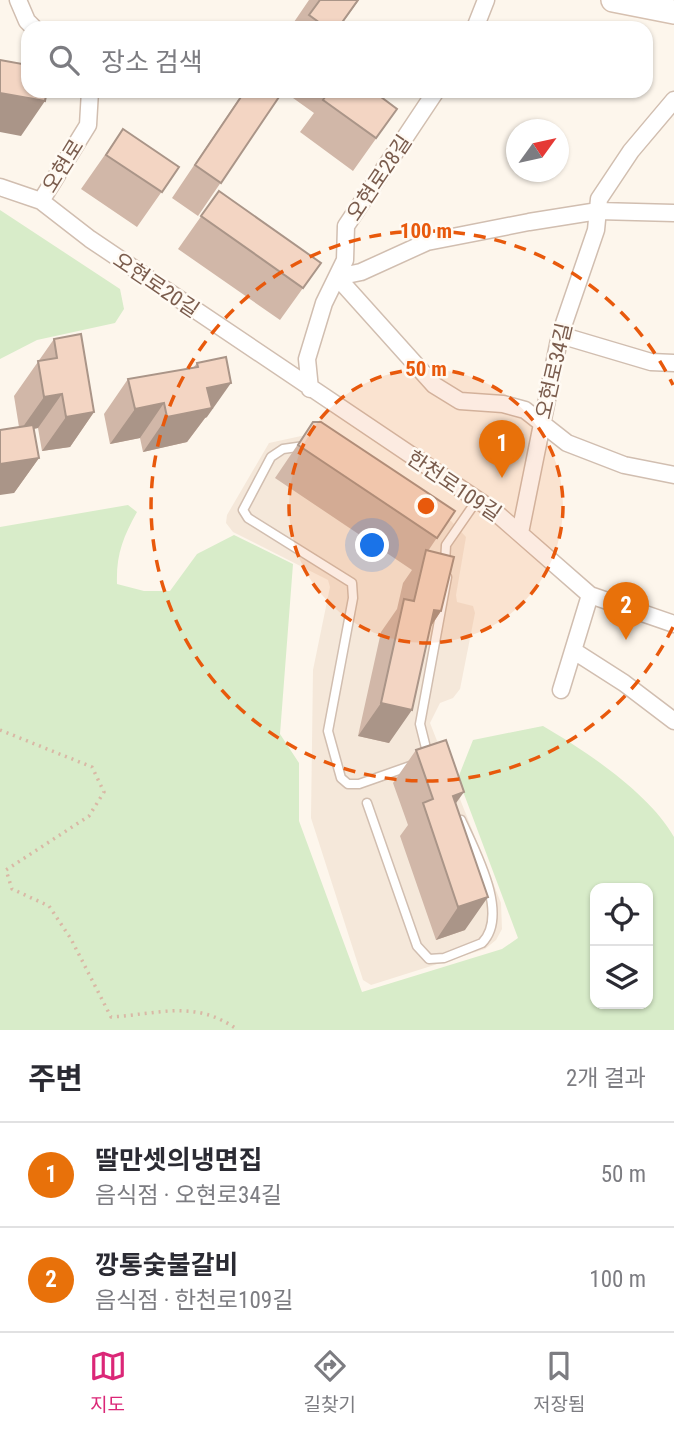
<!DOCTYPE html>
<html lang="ko">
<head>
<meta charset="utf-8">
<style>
  :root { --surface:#fff; --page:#f7f7f7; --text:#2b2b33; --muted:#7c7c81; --line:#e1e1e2; --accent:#db2777 }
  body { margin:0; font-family:"Roboto Condensed","Noto Sans KR",sans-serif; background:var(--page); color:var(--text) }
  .controls { position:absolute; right:21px; bottom:21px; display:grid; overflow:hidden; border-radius:14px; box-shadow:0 2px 5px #0004 }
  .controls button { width:63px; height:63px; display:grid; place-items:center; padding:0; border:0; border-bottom:2px solid var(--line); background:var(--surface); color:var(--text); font:35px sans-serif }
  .compass { position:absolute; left:506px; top:119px; width:63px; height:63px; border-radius:50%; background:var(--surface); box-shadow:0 2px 5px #0004; rotate:57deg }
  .you { position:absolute; left:373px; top:546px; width:24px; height:24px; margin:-18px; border:5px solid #fff; border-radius:50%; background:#1a73e8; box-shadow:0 0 0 10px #1a73e833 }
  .badge { display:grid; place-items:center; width:46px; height:46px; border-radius:50%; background:var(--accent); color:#fff; font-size:23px; font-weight:700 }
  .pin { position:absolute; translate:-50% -58px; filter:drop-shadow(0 2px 4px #0008) }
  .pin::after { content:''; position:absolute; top:37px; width:24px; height:21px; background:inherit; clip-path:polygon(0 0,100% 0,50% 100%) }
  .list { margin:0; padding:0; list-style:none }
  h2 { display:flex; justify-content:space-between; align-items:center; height:91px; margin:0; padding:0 28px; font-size:30px }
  h2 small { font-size:23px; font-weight:400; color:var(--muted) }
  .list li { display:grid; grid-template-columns:46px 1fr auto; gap:21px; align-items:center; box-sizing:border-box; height:105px; padding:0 28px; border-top:2px solid var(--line) }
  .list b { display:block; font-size:26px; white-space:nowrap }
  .list p { margin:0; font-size:23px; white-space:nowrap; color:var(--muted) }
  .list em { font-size:23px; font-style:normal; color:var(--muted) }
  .icon { flex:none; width:38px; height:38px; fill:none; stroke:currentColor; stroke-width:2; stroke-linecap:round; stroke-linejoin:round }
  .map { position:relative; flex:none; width:674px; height:1030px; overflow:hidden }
  .search { position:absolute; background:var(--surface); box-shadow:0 2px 5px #0004; left:21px; right:21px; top:21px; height:77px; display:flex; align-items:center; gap:18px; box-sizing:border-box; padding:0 24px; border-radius:21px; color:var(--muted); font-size:26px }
  .sheet { height:301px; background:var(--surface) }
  nav { display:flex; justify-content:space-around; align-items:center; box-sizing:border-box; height:98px; border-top:2px solid var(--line); background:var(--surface); font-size:19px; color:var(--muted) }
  nav a { display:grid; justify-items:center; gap:4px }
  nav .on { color:var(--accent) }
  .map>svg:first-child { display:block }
  .residential { fill:#f5e8da }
  .green { fill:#d8ecc9; fill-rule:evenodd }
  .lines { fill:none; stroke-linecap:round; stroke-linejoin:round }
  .lane-casing { stroke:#d1beb0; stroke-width:11 }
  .street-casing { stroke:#d1beb0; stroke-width:19 }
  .secondary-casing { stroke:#d6c0b0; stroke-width:26 }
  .path { stroke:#d9b8a5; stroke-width:3.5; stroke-dasharray:2 5; stroke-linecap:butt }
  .lane { stroke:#fff; stroke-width:8 }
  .street { stroke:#fff; stroke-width:16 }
  .secondary { stroke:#fff; stroke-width:23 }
  .wall { fill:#d1b7a8 }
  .shaded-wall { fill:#aa9588 }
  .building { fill:#f3d5c3; stroke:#aa9588; stroke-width:2 }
  .ring { fill:none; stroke:#e8590c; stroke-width:3.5; stroke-dasharray:12 9 }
  .labels { text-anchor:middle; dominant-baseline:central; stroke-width:5; stroke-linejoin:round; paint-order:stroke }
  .street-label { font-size:21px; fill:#7a5c4d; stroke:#fffaf3 }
  .centre { fill:#e8590c; stroke:#fffaf3; stroke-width:3.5 }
  .ring-label { font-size:21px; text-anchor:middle; font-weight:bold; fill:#e8590c; stroke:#fffaf3; stroke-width:5; stroke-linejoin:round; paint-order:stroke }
</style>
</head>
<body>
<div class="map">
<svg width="674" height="1030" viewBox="0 0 674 1030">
  <rect width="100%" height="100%" fill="#fdf6ec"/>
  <path class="residential" d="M315 433 451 521 466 537 456 595 457 602 473 606 475 613 460 689 453 698 440 703 430 723 501 903 502 929 496 940 485 949 371 985 363 980 311 818 313 670 330 587 328 580 233 532 226 523 227 515 269 443Z"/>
  <path class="green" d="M0 210 120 289 124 309 115 323 37 340 0 359Z
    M128 505 137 512C123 537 116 555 117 584L144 591H170L197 554 234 535 293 564 280 734 299 763V821L362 992 502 949 518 938 458 778 473 740 543 726C586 751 649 793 674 837V1030H0V527ZM595 888H648V1004H595Z"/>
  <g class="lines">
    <g class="lane-casing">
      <path id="lane" d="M304 446 283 449 271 457 243 510 248 518 352 583 353 598 328 731 341 778 348 784H359L413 765
        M445 564 446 545 477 500
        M428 756 420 724 447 577
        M367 803 417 946 429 959 444 958 482 943C510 915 475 851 461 820"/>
    </g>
    <g class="street-casing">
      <path id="street" d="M18 0 27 21 34 28
        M475 28 486 0
        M0 187 41 201 90 239 494 511 590 595 674 624
        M41 201 88 125 90 91
        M674 213 598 211 529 222 427 242 361 272 337 277 434 385 460 401 503 404 525 410 567 443 624 465 674 475
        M560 335 651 362 674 363
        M310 389 307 359 324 303 345 260 346 226 436 91
        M520 533 560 335 596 230 599 199 631 151 674 100
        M574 651 624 683 674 721
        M561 690 590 595"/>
    </g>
    <g class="secondary-casing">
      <path id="secondary" d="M613 0 674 12"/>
    </g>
    <path class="path" d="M0 730 92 767 104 792 89 816 6 870 12 889 49 906 71 939 111 1017C160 1014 195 999 238 1030"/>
    <use href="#lane" class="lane"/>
    <use href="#street" class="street"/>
    <use href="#secondary" class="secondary"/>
  </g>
  <path class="wall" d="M309 0H359L339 28H300L301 27 294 22Z
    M244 91H283L198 216 172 198Z
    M288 91H373L397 109 353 171 300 132 314 113 286 93Z
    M123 129 179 167 137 227 81 189Z
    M219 191 321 263 280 320 178 249Z
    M54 339 94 412 70 447 42 451 38 428 34 429 39 458 14 493 19 427 14 396Z
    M197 363 207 417 205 418 187 442 143 452 140 438 110 444 104 414 128 379 193 368Z
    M313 422 455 511 428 551 441 611 430 628 389 743 358 736 381 632 397 609 403 583 412 570 275 478Z
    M416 750 456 804 465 930 436 940 400 836 408 825 393 783Z"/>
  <path class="shaded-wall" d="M0 93 45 101 21 136 0 132Z
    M231 383 207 417 205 418 187 442 143 452 167 417 207 388Z
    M62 394 38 428 20 431 44 397Z
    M164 403 140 438 110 444 135 409Z
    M94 412 70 447 42 451 66 417Z
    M39 458 14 493 0 495V464Z
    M434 610 441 611 419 644Z
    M381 703 412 710 389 743 358 736Z
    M464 792 441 824 430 828 453 796Z
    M488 897 465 930 436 940 458 907Z"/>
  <path class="building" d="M320 0H358L338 28H327L309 15Z
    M0 60 28 65V91H47L45 101 0 93Z
    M245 91H283L221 183 195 165Z
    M329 91H373L397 109 376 138 323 100Z
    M123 129 179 167 162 192 106 155Z
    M219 191 321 263 303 288 201 216Z
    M81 334 94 412 66 417 62 394 44 397 38 361 57 358 54 339Z
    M226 357 231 383 207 388 212 408 167 417 164 403 135 409 128 379 198 367 197 363Z
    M313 422H321L455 511 437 538 298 445Z
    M33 425 39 458 0 464V430Z
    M426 550 454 557 441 611 434 610 412 710 381 703 404 599 414 601Z
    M446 740 464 792 453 796 488 897 458 907 423 803 433 799 416 750Z"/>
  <circle cx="426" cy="506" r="137" fill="#e8590c" fill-opacity=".12"/>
  <g class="ring">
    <circle cx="426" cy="506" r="137"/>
    <path d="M673 627A275 275 0 1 1 673 385"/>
  </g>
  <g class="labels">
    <g class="street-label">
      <text transform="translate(63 166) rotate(-58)">오현로</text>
      <text transform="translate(379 178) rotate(-56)">오현로28길</text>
      <text transform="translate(156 285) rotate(34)">오현로20길</text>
      <text transform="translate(554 371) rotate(-77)">오현로34길</text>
      <text transform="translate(454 486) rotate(34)">한천로109길</text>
    </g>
  </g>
  <circle cx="426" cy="506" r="10" class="centre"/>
  <g class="ring-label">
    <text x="426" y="238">100 m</text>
    <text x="426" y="376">50 m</text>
  </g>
</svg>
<div class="controls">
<button><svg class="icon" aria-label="locate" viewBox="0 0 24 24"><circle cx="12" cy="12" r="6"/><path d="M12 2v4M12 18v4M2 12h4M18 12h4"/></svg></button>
<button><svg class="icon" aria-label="layers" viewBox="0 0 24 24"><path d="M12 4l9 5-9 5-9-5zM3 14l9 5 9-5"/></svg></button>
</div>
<svg class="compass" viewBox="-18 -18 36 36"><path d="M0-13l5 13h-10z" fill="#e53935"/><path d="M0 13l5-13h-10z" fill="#7c7c81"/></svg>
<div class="you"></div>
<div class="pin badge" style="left:502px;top:478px;background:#e8710a">1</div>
<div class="pin badge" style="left:626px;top:640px;background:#e8710a">2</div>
<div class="search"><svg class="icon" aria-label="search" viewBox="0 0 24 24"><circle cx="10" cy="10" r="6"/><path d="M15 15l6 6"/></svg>장소 검색</div>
</div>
<section class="sheet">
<h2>주변<small>2개 결과</small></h2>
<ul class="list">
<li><span class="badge" style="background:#e8710a">1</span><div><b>딸만셋의냉면집</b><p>음식점 · 오현로34길</p></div><em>50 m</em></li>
<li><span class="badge" style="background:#e8710a">2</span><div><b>깡통숯불갈비</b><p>음식점 · 한천로109길</p></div><em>100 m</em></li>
</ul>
</section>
<nav>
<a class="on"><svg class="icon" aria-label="map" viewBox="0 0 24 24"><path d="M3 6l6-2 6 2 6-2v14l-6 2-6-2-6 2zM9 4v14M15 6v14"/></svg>지도</a>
<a><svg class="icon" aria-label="directions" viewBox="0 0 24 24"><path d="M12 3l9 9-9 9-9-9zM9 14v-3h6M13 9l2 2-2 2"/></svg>길찾기</a>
<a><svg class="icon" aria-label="saved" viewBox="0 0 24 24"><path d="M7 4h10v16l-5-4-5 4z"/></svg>저장됨</a>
</nav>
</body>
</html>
